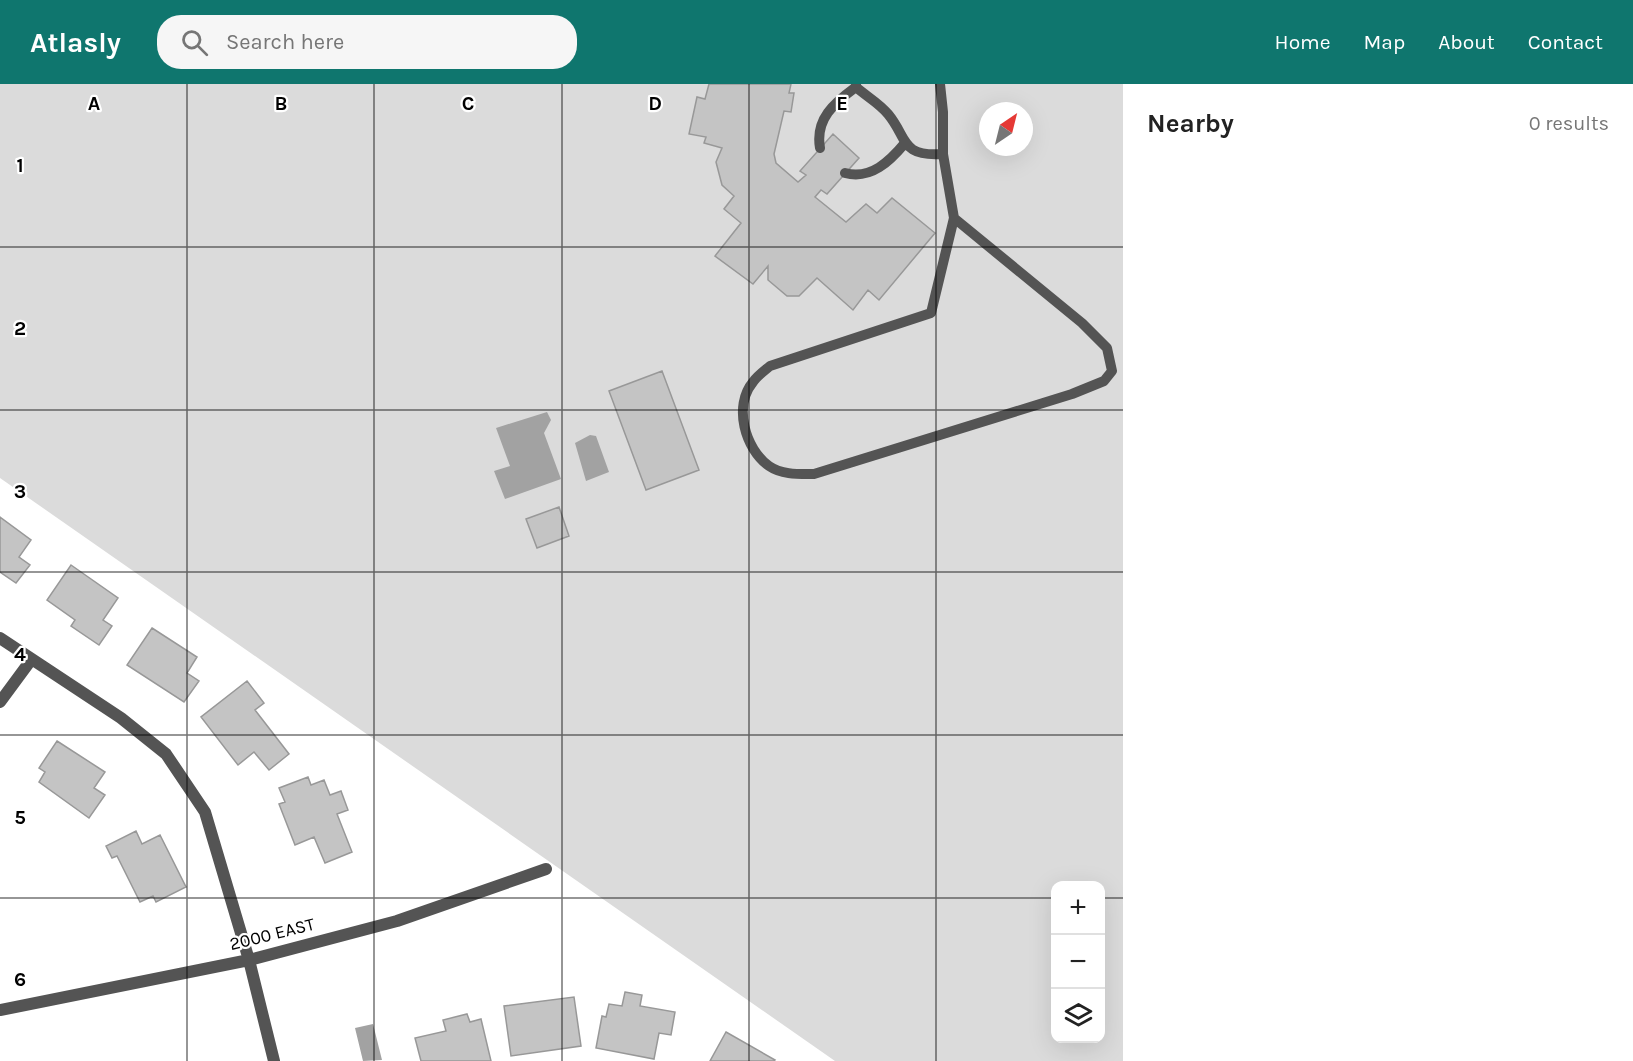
<!DOCTYPE html>
<html lang="en">
<head>
<meta charset="utf-8">
<style>
  :root { --surface:#fff; --page:#f6f6f6; --text:#222; --muted:#767676; --line:#e0e0e0; --accent:#0f766e }
  body { margin:0; font-family:Karla,sans-serif; background:var(--page); color:var(--text) }
  .controls { position:absolute; right:18px; bottom:18px; display:grid; overflow:hidden; border-radius:12px; box-shadow:0 6px 24px #0002 }
  .controls button { width:54px; height:54px; display:grid; place-items:center; padding:0; border:0; border-bottom:2px solid var(--line); background:var(--surface); color:var(--text); font:30px sans-serif }
  .compass { position:absolute; left:979px; top:18px; width:54px; height:54px; border-radius:50%; background:var(--surface); box-shadow:0 6px 24px #0002; rotate:35deg }
  .list { margin:0; padding:0; list-style:none }
  h2 { display:flex; justify-content:space-between; align-items:center; height:78px; margin:0; padding:0 24px; font-size:26px }
  h2 small { font-size:20px; font-weight:400; color:var(--muted) }
  .icon { flex:none; width:33px; height:33px; fill:none; stroke:currentColor; stroke-width:2; stroke-linecap:round; stroke-linejoin:round }
  .map { position:relative; flex:none; width:1123px; height:977px; overflow:hidden }
  header { display:flex; align-items:center; gap:36px; box-sizing:border-box; height:84px; padding:0 30px; background:var(--accent); color:#fff }
  header strong { font-size:28px }
  nav { display:flex; gap:33px; margin-inline-start:auto; font-size:21px }
  .search { width:420px; height:54px; background:var(--page); display:flex; align-items:center; gap:15px; box-sizing:border-box; padding:0 21px; border-radius:24px; color:var(--muted); font-size:22px }
  main { display:flex }
  aside { flex:1; background:var(--surface) }
  .map>svg:first-child { display:block }
  .green { fill:#dbdbdb; fill-rule:evenodd }
  .water { fill:#a2a2a2 }
  .building { fill:#c4c4c4; stroke:#989898; stroke-width:1.5 }
  .lines { fill:none; stroke-linecap:round; stroke-linejoin:round }
  .lane { stroke:#545454; stroke-width:10 }
  .street { stroke:#545454; stroke-width:12 }
  .grid { fill:none; stroke:#000; stroke-width:1.5; stroke-opacity:0.55 }
  .labels { text-anchor:middle; dominant-baseline:central; stroke-width:4.5; stroke-linejoin:round; paint-order:stroke }
  .street-label { font-size:18px; fill:#000; stroke:#fff }
  .grid-label { font-size:20px; text-anchor:middle; font-weight:bold; fill:#000; stroke:#fff; stroke-width:4.5; stroke-linejoin:round; paint-order:stroke }
</style>
</head>
<body>
<header>
<strong>Atlasly</strong>
<div class="search"><svg class="icon" aria-label="search" viewBox="0 0 24 24"><circle cx="10" cy="10" r="6"/><path d="M15 15l6 6"/></svg>Search here</div>
<nav><a>Home</a><a>Map</a><a>About</a><a>Contact</a></nav>
</header>
<main>
<div class="map">
<svg width="1123" height="977" viewBox="0 0 1123 977">
  <rect width="100%" height="100%" fill="#fff"/>
  <path class="green" d="M0 0H1123V977H835L0 394ZM988 27H1024V63H988ZM1056 802H1100V954H1056Z"/>
  <path class="water" d="M547 328 551 336 544 349 561 395 505 415 494 387 510 382 496 344Z
    M590 351 596 352 609 388 586 397 575 359Z
    M373 940 382 976 363 977 355 944Z"/>
  <path class="building" d="M709 0H791L789 9H794L791 28 784 27 774 70 776 79 798 98 806 91 800 87 833 50 859 74 827 110 821 106 815 113 846 138 866 120 877 129 892 114 935 149 879 216 868 206 853 226 817 194 799 212H787L768 196V182L753 200 715 172 741 139 724 125 734 112 722 101 716 78 722 64 704 59 706 53 689 50 697 13 705 15Z
    M662 287 699 386 646 406 609 307Z
    M559 423 569 452 537 464 526 435Z
    M0 433 31 456 19 473 30 481 16 499 0 488Z
    M71 481 118 514 103 536 112 542 99 561 71 542 75 536 47 516Z
    M152 544 197 573 187 589 199 597 184 618 127 581Z
    M247 597 264 619 255 626 289 670 269 686 254 668 238 681 201 633Z
    M57 657 105 688 94 704 105 711 89 734 39 698 45 688 39 684Z
    M308 693 311 701 324 696 330 711 341 707 348 726 337 730 352 768 325 779 314 753 295 761 279 720 285 718 279 704Z
    M136 747 142 760 160 751 186 803 156 818 153 812 140 818 117 772 112 774 106 762Z
    M625 908 642 911 640 922 675 928 671 951 659 949 654 975 596 964 602 932 606 933 609 920 622 922Z
    M574 913 581 962 511 972 504 922Z
    M467 930 470 938 481 935 491 977H421L415 954 446 947 443 936Z
    M726 948 775 976 774 977H710Z"/>
  <g class="lines">
    <path class="lane" d="M856 0V3C866 12 879 19 888 30 908 54 900 73 943 70
      M940 0 943 28V70L954 134 931 229 770 282C764 287 757 292 753 298 733 322 745 365 769 382 782 391 799 390 814 390L1072 310 1104 297 1112 287 1107 264 1082 239 954 134
      M820 64C815 35 834 19 856 3
      M845 89C871 96 890 77 905 59"/>
    <path class="street" d="M0 554 121 634 166 670 205 728 249 876 274 977
      M0 618 31 576
      M0 926 249 876 397 837 546 785"/>
  </g>
  <path class="grid" d="M187 0V977M374 0V977M562 0V977M749 0V977M936 0V977M0 163H1123M0 326H1123M0 488H1123M0 651H1123M0 814H1056M1100 814H1123"/>
  <g class="labels">
    <g class="street-label">
      <text transform="translate(272 850) rotate(-14)">2000 EAST</text>
    </g>
  </g>
  <g class="grid-label">
    <text x="94" y="26">A</text>
    <text x="281" y="26">B</text>
    <text x="468" y="26">C</text>
    <text x="655" y="26">D</text>
    <text x="842" y="26">E</text>
    <text x="20" y="88">1</text>
    <text x="20" y="251">2</text>
    <text x="20" y="414">3</text>
    <text x="20" y="577">4</text>
    <text x="20" y="740">5</text>
    <text x="20" y="902">6</text>
  </g>
</svg>
<div class="controls">
<button>+</button>
<button>−</button>
<button><svg class="icon" aria-label="layers" viewBox="0 0 24 24"><path d="M12 4l9 5-9 5-9-5zM3 14l9 5 9-5"/></svg></button>
</div>
<svg class="compass" viewBox="-18 -18 36 36"><path d="M0-13l5 13h-10z" fill="#e53935"/><path d="M0 13l5-13h-10z" fill="#767676"/></svg>
</div>
<aside>
<h2>Nearby<small>0 results</small></h2>
<ul class="list">
</ul>
</aside>
</main>
</body>
</html>
